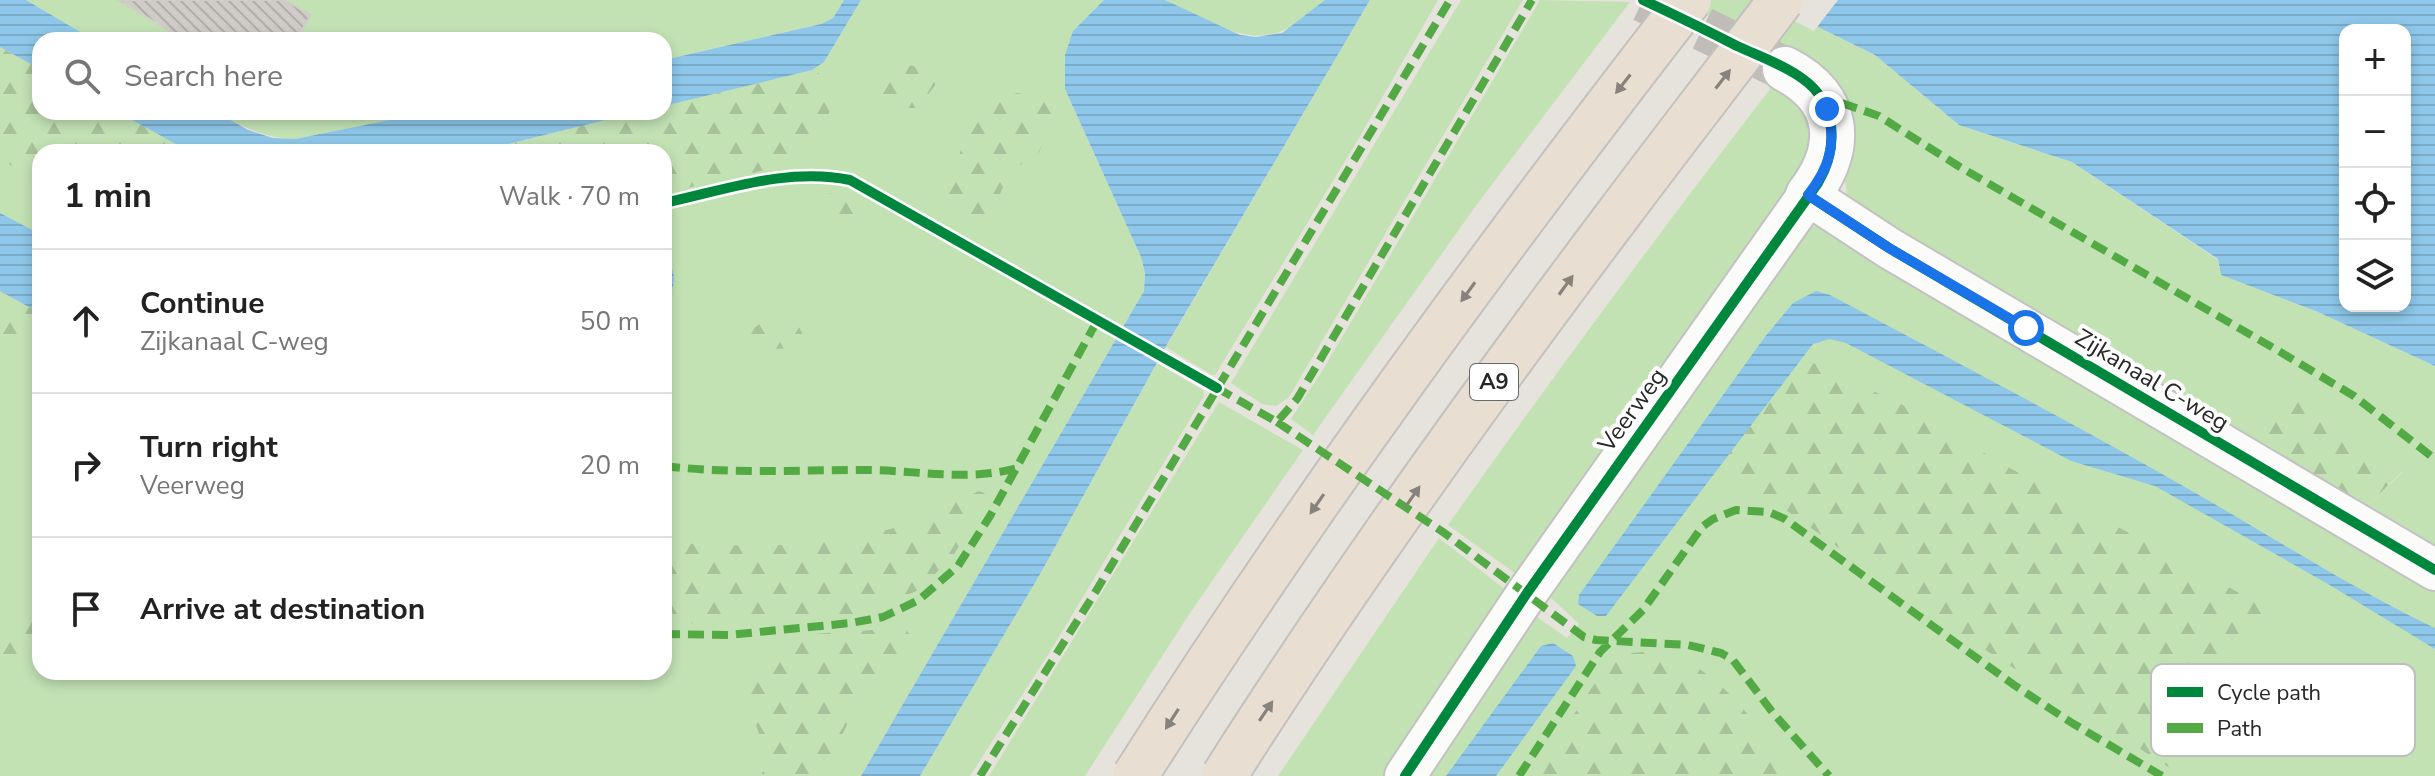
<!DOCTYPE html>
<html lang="en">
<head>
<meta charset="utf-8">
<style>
  :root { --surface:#fff; --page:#f6f6f6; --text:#222; --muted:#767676; --line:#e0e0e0 }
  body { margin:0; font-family:"Nunito Sans",sans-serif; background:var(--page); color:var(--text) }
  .controls { position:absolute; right:24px; top:24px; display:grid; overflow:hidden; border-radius:16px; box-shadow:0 4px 12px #0003 }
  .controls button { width:72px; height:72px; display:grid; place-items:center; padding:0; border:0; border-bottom:2px solid var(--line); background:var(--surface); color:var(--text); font:40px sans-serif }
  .stop { position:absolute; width:24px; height:24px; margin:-18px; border:6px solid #1a73e8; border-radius:50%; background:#fff }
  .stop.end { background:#1a73e8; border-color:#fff; box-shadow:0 2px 8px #0008 }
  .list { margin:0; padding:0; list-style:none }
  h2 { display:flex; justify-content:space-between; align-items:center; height:104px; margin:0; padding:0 32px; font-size:34px }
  h2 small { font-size:26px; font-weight:400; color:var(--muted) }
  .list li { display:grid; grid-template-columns:52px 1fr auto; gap:24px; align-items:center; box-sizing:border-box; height:144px; padding:0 32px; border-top:2px solid var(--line) }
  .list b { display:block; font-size:30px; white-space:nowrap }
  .list p { margin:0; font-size:26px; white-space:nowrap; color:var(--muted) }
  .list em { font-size:26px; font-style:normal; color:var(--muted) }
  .icon { flex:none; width:44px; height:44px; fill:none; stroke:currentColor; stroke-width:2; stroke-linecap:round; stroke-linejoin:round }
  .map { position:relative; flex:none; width:2435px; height:776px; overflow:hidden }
  .search { position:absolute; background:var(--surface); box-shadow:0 4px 12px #0003; left:32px; top:32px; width:640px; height:88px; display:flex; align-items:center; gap:20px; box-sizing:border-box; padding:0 28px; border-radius:24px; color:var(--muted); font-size:30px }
  .panel { position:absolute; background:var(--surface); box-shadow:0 4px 12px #0003; left:32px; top:144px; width:640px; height:536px; border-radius:24px }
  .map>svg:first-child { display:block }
  .grass { fill:#c2e2b4 }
  .forest { fill:url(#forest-firs) }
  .water { fill:url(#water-rules); fill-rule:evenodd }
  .pier { fill:#e6e3dc }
  .building { fill:url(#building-back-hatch); stroke:#d1cec8; stroke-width:2 }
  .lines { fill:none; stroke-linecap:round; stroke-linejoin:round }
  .secondary-tunnel { stroke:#c0bdb8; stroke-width:44; stroke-dasharray:44 22; stroke-linecap:butt }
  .street-casing { stroke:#c3c2c2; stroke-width:44 }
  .secondary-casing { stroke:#c3c2c2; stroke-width:48 }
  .street { stroke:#fbfbfa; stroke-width:40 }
  .secondary { stroke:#fbfbfa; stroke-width:44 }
  .highway-bridge-casing { stroke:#c3c1bf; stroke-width:48; stroke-linecap:butt }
  .highway-bridge { stroke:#e8ded2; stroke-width:44 }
  .quiet { stroke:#53aa44; stroke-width:8; stroke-dasharray:16 8; stroke-linecap:butt }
  .cycleway-casing { stroke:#fff; stroke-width:15 }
  .cycleway { stroke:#00873e; stroke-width:10 }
  .oneway { fill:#88827c }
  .route { stroke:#1a73e8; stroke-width:10 }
  .labels { text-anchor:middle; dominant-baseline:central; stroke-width:8; stroke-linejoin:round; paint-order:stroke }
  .shield { fill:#fff; stroke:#686868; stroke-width:2 }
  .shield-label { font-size:22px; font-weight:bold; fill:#272727 }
  .street-label { font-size:24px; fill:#272727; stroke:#fff }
  .key { fill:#fff; stroke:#bebebe; stroke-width:2 }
  .key-label { font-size:22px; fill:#272727 }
</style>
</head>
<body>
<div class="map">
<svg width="2435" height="776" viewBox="0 0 2435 776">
  <defs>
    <pattern id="forest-firs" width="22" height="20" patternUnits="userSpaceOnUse" patternTransform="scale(2)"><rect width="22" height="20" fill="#c2e2b4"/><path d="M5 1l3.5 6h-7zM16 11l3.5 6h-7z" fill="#a7c29b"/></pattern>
    <pattern id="water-rules" width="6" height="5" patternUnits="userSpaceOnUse" patternTransform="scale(2)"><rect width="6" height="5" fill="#8ec7e9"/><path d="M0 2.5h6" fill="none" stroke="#7aabc8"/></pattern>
    <pattern id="building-back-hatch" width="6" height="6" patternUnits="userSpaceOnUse" patternTransform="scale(2)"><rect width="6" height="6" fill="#cfccc7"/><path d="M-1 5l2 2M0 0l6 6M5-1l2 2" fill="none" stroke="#b2afab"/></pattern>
  </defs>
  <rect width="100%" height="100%" fill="#e6e3dc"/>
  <path class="grass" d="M26 0H844L833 18 821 24 664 60V40H94Z
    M861 0H1104L1073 31 1065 89 1141 257 1145 273 1144 291 861 776H0V47L40 69V112H118L190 152H40V672H664V152H476L664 112V106L812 70 824 62Z
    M1165 0H1325C1265 62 1229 30 1165 0Z
    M1370 0H1438L1359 138 1215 375H1212L1166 347Z
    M1461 0H1523L1289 397 1276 406 1262 404 1231 383Z
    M1540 0 1630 2 1475 207 1313 435 1291 419 1324 368Z
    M1679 0H1763L1875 55 1959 125 2072 162 2218 260 2221 275 2318 312 2435 366V558L2358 515 2403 472 2284 392 2255 448 1848 201 1845 181 1849 161 1817 72Z
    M1780 76C1803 102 1810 119 1812 155L1523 579 1448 525C1555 373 1666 224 1780 76Z
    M217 112H429L295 139C264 138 243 127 217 112Z
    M1821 225 2383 560 2416 584 2435 592V776H1415L1533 614 1567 638 1579 624 1547 594 1807 228Z
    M1157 363 1203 390 1204 396 1051 650 970 776H920L1039 576Z
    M1219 402 1303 450 1190 613 1085 776H989Z
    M1439 538 1511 594 1391 776H1278Z"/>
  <path class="forest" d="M0 47 40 69V112H118L190 152H40V182L0 159Z
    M894 62 932 70 936 84 918 108H894L881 93 880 73Z
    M812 70 829 79 833 107 813 136 806 156 783 166 664 193V152H476L638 112H664V106Z
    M1016 93 1048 98 1053 112 1047 135 1039 152 1024 162 1007 178 996 203 979 220C959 219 948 212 936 196L943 178 957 163 965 135 985 109 1004 96Z
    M835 190 851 191 867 199 868 206 851 226 833 225 820 218 816 208 823 198Z
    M0 291 40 313 33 335 14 353H0Z
    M783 318 798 325 803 335 791 348 772 349 755 342 750 331 765 320Z
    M1788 351 1901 404 2008 467 2265 607 2170 768 1948 626 1709 455Z
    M2284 391 2403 471 2358 515 2255 448Z
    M979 491 991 496 954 554 921 589 865 613 695 625 664 609V545L671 543C748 546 832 551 905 524 930 515 954 502 979 491Z
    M40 602V668L34 659 17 655 0 668V626L7 627 24 608Z
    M893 620 903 622 909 635 902 654 848 723 822 776H761L768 759 748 703 756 665C769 657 786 640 798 635L872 630Z
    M1641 652C1653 653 1667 654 1679 658 1728 679 1763 732 1790 776H1532L1610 661 1623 654Z"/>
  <path class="water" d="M0 0H26L94 40H40V69L0 47Z
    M844 0H861L824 62 812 70 664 106V60L821 24 833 18Z
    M1104 0H1165L1240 35 1256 37 1282 33 1325 0H1370L1169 341 1039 576 920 776H861L1144 291 1145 273 1141 257 1065 89V55L1073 31Z
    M1763 0H2435V366L2318 312 2221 275 2218 259 2072 162 1959 125 1875 55ZM2345 30H2405V306H2345Z
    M118 112H217L248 130 273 138 295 139 429 112H638L476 152H190Z
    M0 213 40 234V313L0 291Z
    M664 258C675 269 676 278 671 293L664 298Z
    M1816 291 1830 295C1951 359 2073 423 2192 491 2273 537 2351 588 2435 628V649L2328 584 2155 486 2071 461 1846 343 1830 339 1813 344 1606 616H1597L1578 604 1579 595 1764 338 1793 303Z
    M1553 643 1573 656 1576 666 1496 776H1446L1541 646Z"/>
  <path class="pier" d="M1759 0H1838L1814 31 1761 4Z"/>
  <path class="building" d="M118 0H284L311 15 296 40H235L218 30 212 40H185Z"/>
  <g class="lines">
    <path class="secondary-tunnel" d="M1643 0 1779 66"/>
    <g class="street-casing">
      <path id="street" d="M1405 776 1527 593 1808 195 1889 248 2435 570"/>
    </g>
    <g class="secondary-casing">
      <path id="secondary" d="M1785 69C1841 98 1845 147 1808 195"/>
    </g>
    <use href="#street" class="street"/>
    <use href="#secondary" class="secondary"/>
    <g class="highway-bridge-casing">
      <path id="highway-bridge" d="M1135 776C1305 508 1494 251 1689 0
        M1224 776C1347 582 1482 395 1620 212 1673 141 1728 71 1781 0"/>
    </g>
    <use href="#highway-bridge" class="highway-bridge"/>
    <path class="quiet" d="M1819 95 1879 116 1960 167 2277 350 2354 396 2435 459
      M1217 388 1277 422 1297 399 1532 0
      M1277 422 1443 532 1584 637 1596 640 1688 645 1721 653 1733 660 1773 713 1829 776
      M664 466C731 474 798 470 865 470 916 470 967 482 1017 468
      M664 634 728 635 851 623 883 617 919 600 958 566 990 516 1097 321
      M980 776 1096 591 1450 0
      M1519 776 1600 652 1643 610 1702 527 1713 519 1736 510 1769 512 1785 519 2014 685 2072 723 2162 776"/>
    <g class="cycleway-casing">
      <path id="cycleway" d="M1808 195 1889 248 2435 570
        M664 203C725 190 788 167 850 180L1217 388
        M1405 776 1527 593 1818 183C1838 149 1838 104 1803 79 1784 65 1759 56 1737 46 1706 30 1675 15 1643 0"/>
    </g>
    <use href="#cycleway" class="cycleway"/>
  </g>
  <defs><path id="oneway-solid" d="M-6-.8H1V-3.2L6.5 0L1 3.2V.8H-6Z" transform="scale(2)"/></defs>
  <g class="oneway">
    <use href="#oneway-solid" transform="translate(1723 79) rotate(-52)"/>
    <use href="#oneway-solid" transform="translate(1623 84) rotate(128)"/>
    <use href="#oneway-solid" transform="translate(1566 285) rotate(-54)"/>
    <use href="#oneway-solid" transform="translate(1468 292) rotate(126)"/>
    <use href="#oneway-solid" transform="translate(1413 496) rotate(-55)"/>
    <use href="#oneway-solid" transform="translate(1317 504) rotate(125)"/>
    <use href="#oneway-solid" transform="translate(1266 711) rotate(-56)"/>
    <use href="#oneway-solid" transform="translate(1172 719) rotate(123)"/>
  </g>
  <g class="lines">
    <path class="route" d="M1827 109C1837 143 1830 167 1808 195L1889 248 2026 328"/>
  </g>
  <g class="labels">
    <rect class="shield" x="1470" y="364" width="48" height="36" rx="6"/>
    <g class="shield-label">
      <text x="1494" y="382">A9</text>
    </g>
    <g class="street-label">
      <text transform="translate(2152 380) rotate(31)">Zijkanaal C-weg</text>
      <text transform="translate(1632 410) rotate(-54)">Veerweg</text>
    </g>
  </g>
  <rect x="2151" y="664" width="264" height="92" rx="12" class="key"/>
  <rect x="2167" y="687" width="36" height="10" fill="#00873e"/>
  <rect x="2167" y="723" width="36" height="10" fill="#53aa44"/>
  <g class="key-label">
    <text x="2217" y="700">Cycle path</text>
    <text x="2217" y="736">Path</text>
  </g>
</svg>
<div class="controls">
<button>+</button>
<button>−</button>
<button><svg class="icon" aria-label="locate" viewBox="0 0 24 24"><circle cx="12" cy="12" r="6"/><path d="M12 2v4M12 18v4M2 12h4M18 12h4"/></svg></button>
<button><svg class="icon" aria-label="layers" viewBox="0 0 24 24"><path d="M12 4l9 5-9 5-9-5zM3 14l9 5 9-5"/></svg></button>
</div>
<div class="stop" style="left:2026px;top:328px"></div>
<div class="stop end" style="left:1827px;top:109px"></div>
<div class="search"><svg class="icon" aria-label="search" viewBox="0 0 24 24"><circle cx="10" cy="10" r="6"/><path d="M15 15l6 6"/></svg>Search here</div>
<section class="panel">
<h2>1 min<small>Walk · 70 m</small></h2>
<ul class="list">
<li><svg class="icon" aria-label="ahead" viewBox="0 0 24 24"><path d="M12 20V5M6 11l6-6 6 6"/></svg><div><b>Continue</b><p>Zijkanaal C-weg</p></div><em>50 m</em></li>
<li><svg class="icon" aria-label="right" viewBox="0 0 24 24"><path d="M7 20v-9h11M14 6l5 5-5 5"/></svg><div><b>Turn right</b><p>Veerweg</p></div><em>20 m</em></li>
<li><svg class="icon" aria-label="arrive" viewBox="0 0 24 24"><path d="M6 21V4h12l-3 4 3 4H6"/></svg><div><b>Arrive at destination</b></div></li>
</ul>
</section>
</div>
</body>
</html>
